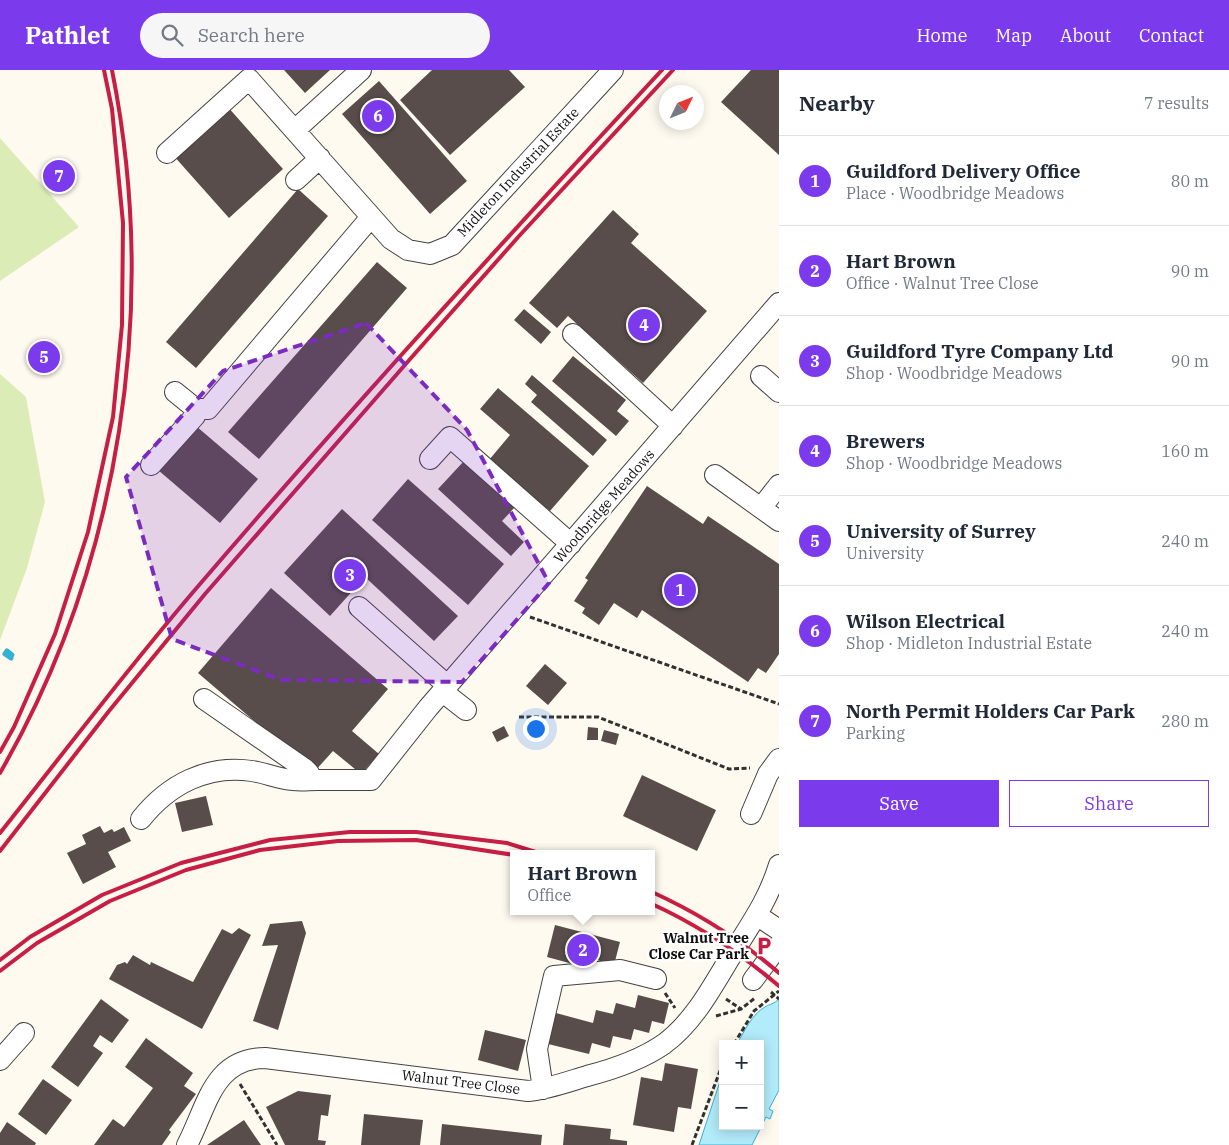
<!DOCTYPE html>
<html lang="en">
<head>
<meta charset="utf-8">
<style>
  :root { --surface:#fff; --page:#f6f6f7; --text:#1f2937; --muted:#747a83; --line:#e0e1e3; --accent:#7c3aed }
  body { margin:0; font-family:"IBM Plex Serif",serif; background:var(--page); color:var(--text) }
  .controls { position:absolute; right:15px; bottom:15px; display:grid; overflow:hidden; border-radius:0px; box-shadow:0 2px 12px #0003 }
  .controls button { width:45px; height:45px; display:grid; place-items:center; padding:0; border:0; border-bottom:1px solid var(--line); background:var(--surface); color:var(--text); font:25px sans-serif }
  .compass { position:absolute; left:659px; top:15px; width:45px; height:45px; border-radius:50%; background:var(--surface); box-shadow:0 2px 12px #0003; rotate:47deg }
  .you { position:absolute; left:535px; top:658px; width:18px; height:18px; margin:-12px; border:4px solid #fff; border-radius:50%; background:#1a73e8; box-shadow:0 0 0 8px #1a73e833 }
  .badge { display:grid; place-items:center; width:32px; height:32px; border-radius:50%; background:var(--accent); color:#fff; font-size:16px; font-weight:700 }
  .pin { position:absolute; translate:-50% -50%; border:2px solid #fff; box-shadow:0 1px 5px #0006 }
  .popup { position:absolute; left:510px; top:780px; width:145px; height:65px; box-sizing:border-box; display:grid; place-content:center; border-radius:0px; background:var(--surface); filter:drop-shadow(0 1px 4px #0005); font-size:16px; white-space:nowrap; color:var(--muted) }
  .popup b { font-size:19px; color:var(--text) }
  .popup::after { content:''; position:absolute; left:50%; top:100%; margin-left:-10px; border:10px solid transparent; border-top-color:var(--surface) }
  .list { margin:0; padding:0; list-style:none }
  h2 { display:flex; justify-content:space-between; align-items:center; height:65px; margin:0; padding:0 20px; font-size:21px }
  h2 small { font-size:16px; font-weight:400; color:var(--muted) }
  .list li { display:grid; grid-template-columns:32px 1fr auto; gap:15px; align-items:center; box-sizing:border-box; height:90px; padding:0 20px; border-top:1px solid var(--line) }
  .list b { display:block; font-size:19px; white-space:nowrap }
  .list p { margin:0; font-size:16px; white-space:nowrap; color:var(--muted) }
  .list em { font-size:16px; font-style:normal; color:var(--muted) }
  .actions { display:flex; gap:10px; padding:15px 20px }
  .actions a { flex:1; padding:11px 0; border:1px solid var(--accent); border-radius:0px; text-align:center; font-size:18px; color:var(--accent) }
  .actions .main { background:var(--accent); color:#fff }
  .icon { flex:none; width:28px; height:28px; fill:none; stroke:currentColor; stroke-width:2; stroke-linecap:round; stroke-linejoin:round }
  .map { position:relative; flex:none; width:779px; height:1075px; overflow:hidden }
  header { display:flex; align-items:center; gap:30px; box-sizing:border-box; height:70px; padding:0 25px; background:var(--accent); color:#fff }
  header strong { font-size:24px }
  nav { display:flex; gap:28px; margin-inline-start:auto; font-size:18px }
  .search { width:350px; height:45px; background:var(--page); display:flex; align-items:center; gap:12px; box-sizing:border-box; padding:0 18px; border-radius:28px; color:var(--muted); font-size:19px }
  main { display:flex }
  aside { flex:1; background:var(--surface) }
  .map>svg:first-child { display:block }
  .green { fill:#dcecb7 }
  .water { fill:#b2ebfa; stroke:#35b1d5 }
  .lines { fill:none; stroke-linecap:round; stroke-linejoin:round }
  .stream { stroke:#35b1d5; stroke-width:5 }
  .building { fill:#584d4a }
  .minor-casing { stroke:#424242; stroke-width:22 }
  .path { stroke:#313131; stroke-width:3; stroke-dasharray:5 2.5; stroke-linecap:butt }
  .minor { stroke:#fff; stroke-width:20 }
  .rail { stroke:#c71e44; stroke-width:4 }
  .path-bridge { stroke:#313131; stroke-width:3; stroke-dasharray:5 2.5; stroke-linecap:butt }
  .marked { fill:#7b2cbf; fill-opacity:0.2; stroke:#7b2cbf; stroke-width:4; stroke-dasharray:10 6; stroke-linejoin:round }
  .labels { text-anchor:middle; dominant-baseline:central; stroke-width:5; stroke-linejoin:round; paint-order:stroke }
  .street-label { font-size:14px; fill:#0f0f0f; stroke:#fff }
  .poi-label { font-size:14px; font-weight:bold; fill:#0f0f0f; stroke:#fff; text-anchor:end }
</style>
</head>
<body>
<header>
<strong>Pathlet</strong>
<div class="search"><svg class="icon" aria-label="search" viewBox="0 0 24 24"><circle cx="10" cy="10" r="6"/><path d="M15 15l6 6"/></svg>Search here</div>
<nav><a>Home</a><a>Map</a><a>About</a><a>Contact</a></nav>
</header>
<main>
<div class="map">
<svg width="779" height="1075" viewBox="0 0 779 1075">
  <rect width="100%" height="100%" fill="#fffaf0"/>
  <path class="green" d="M0 68 79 157 0 211Z
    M0 304 26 327 45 432 27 498 0 570Z"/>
  <path class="water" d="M779 929V1020L769 1039 773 1041 770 1049 766 1047 752 1075H699L723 1002V1056H760V974H737C744 962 752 944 765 937 770 934 774 934 779 929Z"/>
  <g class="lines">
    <path class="stream" d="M11 588 5 584 7 581 12 585"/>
  </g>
  <path class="building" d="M284 0H330L305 23Z
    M432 0H509L525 17 450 85 400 30Z
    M751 0H779V85L721 32Z
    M379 11 467 111 430 144 342 44Z
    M227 36 283 99 229 148 173 85Z
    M298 119 328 146 196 298 166 272Z
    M613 140 639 164 631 173 707 241 643 313 568 246 557 258 529 233Z
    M377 192 407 218 259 389 228 362Z
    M524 239 551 262 541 274 514 250Z
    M573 286 626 330 617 341 629 351 616 366 552 311Z
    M532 305 607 370 593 386 531 332 537 325 525 314Z
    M498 318 589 396 550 441 489 390 510 365 480 339Z
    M196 356 258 409 220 453 158 400Z
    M464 391 515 437 502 451 524 472 511 486 438 419Z
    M408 409 504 494 468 535 372 450Z
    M647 416 703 454 708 446 779 494V584L766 603 758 598 748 612 642 540 637 548 614 533 599 555 582 543 585 538 574 531 588 510 585 508Z
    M342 439 458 546 434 571 365 507 330 546 284 503Z
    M271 518 388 619 352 661 379 684 361 704 333 681 314 702 198 603Z
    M545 594 567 613 548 635 526 616Z
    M504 656 509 666 497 672 492 662Z
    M588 657 598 658V670H587Z
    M604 660 619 664 616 675 601 671Z
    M642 705 716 740 697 781 623 746Z
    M206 726 213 755 182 762 175 733Z
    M100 756 104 763 112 759 114 762 124 757 131 771 108 782 116 797 83 814 67 783 86 774 82 765Z
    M302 851 306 863 278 960 253 951 278 875 262 876 270 854Z
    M555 855 620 872 614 895 597 890 595 900 547 887Z
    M239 858 251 865 202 959 109 909 117 895 125 892 127 894 133 885 150 895 151 892 193 912 222 859 232 864Z
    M638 925 669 933 664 954 652 951 649 963 634 959 631 970 613 966 610 978 592 973 589 984 548 974 556 943 593 953 596 940 613 944 616 933 635 938Z
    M101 929 129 950 112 973 100 965 93 976 103 983 78 1017 51 997Z
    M485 960 526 970 518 1001 478 990Z
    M146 968 193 1003 184 1016 196 1024 169 1060 171 1062 162 1075H94L113 1049 124 1057 153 1018 125 997Z
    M665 993 698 999 691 1039 678 1037 674 1062 633 1055 641 1007 662 1011Z
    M43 1009 72 1030 46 1065 18 1044Z
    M298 1021 331 1025 328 1046 321 1045 318 1070 326 1071 325 1075H285L266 1037Z
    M364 1044 423 1050 420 1075H361Z
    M244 1050 261 1075H207Z
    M7 1052 36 1073 35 1075H0V1063Z
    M442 1054 542 1065 541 1075H440Z
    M565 1054 611 1059 610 1069 627 1071V1075H563Z"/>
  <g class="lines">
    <g class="minor-casing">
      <path id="minor" d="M295 60 361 0
        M167 83 249 9 391 169 408 180 430 184 452 175 613 0
        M296 110 320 88
        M573 264 673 356
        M761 306 779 322
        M175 322 196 339H208L371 147
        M430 389 450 367 571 474
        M151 395 195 346 196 339
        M715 405 779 451
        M761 438 779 415
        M359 537 448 616
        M443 622 466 640
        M204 629 305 699 309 703 310 710
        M751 744 768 704 779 689
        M141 749C168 715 207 694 252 701 266 703 279 709 293 710 301 711 309 710 317 710 335 710 353 710 371 710L428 638 779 233
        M758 846 779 860
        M753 910 779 875
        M0 990 24 963
        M543 1019 537 979 554 906 620 900 656 909
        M187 1075C207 1037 213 988 265 988L528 1021C548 1019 567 1012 587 1006 614 999 641 990 664 974 694 952 712 917 731 886 750 855 768 831 779 795"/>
    </g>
    <path class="path" d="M530 547 779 634
      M519 647H598L729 699 750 698
      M665 923 675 938
      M726 929 741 939
      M716 946 741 939 755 928
      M734 974 754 941 779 921
      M240 1014 277 1075
      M692 1075 723 993"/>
    <use href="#minor" class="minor"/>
    <path class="rail" d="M0 682 14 657 55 564 88 462 113 347 122 255 123 153 112 39 104 0
      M0 703C121 493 159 236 112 0
      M0 763C66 680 131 594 200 514 350 339 505 169 662 0
      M0 781 109 641 205 524 411 288 520 165 673 0
      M652 822C698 843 741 870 779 903
      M652 834C698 855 740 883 779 916
      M0 890 30 867 102 825 181 793 270 770 350 762H416L507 773 542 784
      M0 901 37 873 110 831 186 800 260 780 338 771 416 770 514 785"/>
    <path class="path-bridge" d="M771 922 779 929"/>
  </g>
  <path class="marked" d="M366 253 467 360 549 513 462 612 281 610 172 569 126 407 223 301Z"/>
  <defs>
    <g id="parking-bare" transform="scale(1.5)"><path d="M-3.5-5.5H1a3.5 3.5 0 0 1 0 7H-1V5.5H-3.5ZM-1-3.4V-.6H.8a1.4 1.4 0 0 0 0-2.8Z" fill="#c71e44" stroke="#fff" stroke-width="2.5" paint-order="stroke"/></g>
  </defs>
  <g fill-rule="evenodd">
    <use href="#parking-bare" x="764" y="876"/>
  </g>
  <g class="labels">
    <g class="street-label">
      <text transform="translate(518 102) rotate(-47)">Midleton Industrial Estate</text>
      <text transform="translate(604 436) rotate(-49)">Woodbridge Meadows</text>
      <text transform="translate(461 1012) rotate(7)">Walnut Tree Close</text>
    </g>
    <g class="poi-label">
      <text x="749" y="868">Walnut Tree<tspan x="749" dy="16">Close Car Park</tspan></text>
    </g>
  </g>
</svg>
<div class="controls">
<button>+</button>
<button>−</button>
</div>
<svg class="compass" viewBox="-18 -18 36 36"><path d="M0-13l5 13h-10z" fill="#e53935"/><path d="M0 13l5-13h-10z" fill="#747a83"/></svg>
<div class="you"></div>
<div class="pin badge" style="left:680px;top:520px">1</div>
<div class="pin badge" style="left:583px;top:880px">2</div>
<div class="popup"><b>Hart Brown</b>Office</div>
<div class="pin badge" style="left:350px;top:505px">3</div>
<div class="pin badge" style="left:644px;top:255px">4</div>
<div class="pin badge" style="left:44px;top:287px">5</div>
<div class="pin badge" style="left:378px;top:46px">6</div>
<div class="pin badge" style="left:59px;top:106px">7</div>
</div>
<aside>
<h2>Nearby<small>7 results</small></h2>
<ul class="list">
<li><span class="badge">1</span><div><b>Guildford Delivery Office</b><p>Place · Woodbridge Meadows</p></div><em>80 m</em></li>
<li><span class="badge">2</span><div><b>Hart Brown</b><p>Office · Walnut Tree Close</p></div><em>90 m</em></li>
<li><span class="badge">3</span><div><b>Guildford Tyre Company Ltd</b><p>Shop · Woodbridge Meadows</p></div><em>90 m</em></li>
<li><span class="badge">4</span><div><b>Brewers</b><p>Shop · Woodbridge Meadows</p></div><em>160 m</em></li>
<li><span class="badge">5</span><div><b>University of Surrey</b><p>University</p></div><em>240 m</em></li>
<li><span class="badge">6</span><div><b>Wilson Electrical</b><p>Shop · Midleton Industrial Estate</p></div><em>240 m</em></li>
<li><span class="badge">7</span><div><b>North Permit Holders Car Park</b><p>Parking</p></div><em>280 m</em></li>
</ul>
<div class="actions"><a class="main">Save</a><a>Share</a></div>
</aside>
</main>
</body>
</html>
